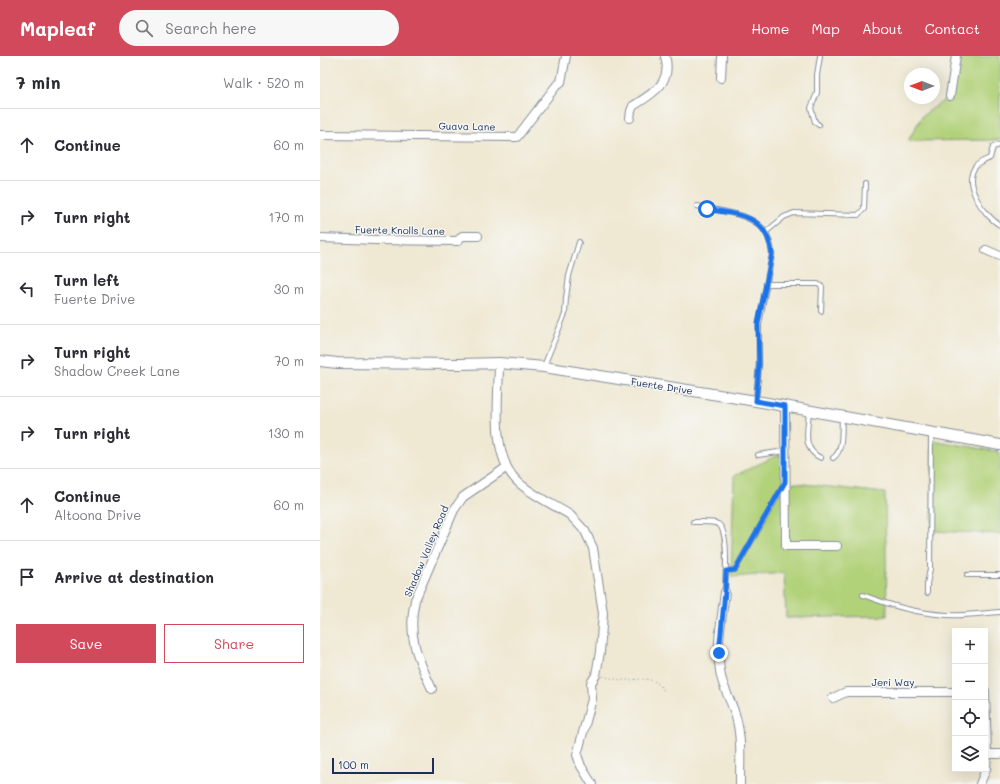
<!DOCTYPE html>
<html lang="en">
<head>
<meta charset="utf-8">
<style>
  :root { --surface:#fff; --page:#f7f7f7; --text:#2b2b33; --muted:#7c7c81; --line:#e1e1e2; --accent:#d1495b }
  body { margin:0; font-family:Mali,sans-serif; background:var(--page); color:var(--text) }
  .controls { position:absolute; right:12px; bottom:12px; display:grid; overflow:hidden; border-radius:0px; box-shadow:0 4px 16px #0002 }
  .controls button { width:36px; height:36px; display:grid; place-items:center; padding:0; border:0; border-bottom:1px solid var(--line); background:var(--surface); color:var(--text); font:20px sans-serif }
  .compass { position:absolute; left:584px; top:12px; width:36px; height:36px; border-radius:50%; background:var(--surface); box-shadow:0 4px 16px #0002; rotate:270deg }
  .scale { position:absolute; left:12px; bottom:10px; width:102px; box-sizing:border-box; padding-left:4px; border:2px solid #1b2f5e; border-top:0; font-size:11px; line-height:14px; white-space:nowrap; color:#1b2f5e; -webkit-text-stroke:3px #f6f6f2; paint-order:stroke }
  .stop { position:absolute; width:12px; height:12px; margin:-9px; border:3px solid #1a73e8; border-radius:50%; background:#fff }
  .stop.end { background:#1a73e8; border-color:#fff; box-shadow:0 1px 4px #0008 }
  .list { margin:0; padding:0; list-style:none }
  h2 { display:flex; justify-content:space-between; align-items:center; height:52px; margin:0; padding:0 16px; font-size:17px }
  h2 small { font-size:13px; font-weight:400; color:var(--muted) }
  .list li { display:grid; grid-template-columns:26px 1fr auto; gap:12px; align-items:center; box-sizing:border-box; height:72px; padding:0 16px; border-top:1px solid var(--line) }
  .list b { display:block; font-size:15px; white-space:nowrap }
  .list p { margin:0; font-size:13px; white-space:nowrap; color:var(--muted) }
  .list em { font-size:13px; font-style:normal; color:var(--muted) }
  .actions { display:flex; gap:8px; padding:12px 16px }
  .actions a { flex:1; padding:9px 0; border:1px solid var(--accent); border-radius:0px; text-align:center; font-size:14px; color:var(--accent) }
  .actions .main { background:var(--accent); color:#fff }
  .icon { flex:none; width:22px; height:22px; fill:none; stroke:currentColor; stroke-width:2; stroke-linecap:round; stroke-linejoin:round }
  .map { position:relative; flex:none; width:680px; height:728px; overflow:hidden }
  header { display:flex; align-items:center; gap:24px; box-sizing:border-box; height:56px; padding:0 20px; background:var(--accent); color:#fff }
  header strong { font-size:19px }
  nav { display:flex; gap:22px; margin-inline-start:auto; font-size:14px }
  .search { width:280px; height:36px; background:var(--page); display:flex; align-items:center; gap:10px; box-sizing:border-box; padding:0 14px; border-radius:22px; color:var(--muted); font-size:15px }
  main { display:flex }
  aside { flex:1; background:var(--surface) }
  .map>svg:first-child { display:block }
  .green { fill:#b2d27a; stroke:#66806c }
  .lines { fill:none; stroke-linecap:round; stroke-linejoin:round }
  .service-casing { stroke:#858c98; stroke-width:6 }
  .minor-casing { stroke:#858c98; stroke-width:10 }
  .tertiary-casing { stroke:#858c98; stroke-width:12 }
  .path { stroke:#858c98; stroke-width:1; stroke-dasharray:1 3; stroke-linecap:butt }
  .service { stroke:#fff; stroke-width:4 }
  .minor { stroke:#fff; stroke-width:8 }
  .tertiary { stroke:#fff; stroke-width:10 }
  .route { stroke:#1a73e8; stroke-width:5 }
  .labels { text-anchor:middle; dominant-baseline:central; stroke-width:3; stroke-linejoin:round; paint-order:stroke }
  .street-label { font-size:10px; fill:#1b2f5e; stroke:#f6f6f2 }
</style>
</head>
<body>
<header>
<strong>Mapleaf</strong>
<div class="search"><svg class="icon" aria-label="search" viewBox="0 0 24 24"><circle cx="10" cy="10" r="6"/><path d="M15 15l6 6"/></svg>Search here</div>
<nav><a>Home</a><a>Map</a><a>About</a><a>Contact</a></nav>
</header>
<main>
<aside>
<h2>7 min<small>Walk · 520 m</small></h2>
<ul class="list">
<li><svg class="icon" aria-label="ahead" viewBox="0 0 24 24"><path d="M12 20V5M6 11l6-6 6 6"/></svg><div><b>Continue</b></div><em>60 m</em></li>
<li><svg class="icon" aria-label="right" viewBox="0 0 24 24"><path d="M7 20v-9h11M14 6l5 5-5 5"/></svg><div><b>Turn right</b></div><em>170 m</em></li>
<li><svg class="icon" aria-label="left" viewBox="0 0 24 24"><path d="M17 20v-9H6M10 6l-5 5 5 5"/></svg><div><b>Turn left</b><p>Fuerte Drive</p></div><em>30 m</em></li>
<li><svg class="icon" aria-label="right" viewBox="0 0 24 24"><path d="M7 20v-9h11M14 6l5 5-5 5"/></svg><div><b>Turn right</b><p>Shadow Creek Lane</p></div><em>70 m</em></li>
<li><svg class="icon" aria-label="right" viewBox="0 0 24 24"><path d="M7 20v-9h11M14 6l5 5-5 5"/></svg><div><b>Turn right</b></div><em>130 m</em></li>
<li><svg class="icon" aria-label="ahead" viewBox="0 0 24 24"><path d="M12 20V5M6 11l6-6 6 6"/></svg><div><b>Continue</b><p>Altoona Drive</p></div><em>60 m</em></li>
<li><svg class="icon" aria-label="arrive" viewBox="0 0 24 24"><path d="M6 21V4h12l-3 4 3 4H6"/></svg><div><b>Arrive at destination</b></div></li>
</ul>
<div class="actions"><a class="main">Save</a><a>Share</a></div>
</aside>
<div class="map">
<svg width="680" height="728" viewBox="0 0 680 728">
  <rect width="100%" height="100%" fill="#f6f6f2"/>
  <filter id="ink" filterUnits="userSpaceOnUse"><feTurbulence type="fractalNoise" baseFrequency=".025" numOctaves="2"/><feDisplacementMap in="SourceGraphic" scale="8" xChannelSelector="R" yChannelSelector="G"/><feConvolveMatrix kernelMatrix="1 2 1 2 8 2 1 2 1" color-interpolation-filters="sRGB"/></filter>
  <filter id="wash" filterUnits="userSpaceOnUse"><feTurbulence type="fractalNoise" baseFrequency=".012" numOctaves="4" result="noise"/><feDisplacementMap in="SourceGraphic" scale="16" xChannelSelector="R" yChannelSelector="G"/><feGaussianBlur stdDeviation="0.9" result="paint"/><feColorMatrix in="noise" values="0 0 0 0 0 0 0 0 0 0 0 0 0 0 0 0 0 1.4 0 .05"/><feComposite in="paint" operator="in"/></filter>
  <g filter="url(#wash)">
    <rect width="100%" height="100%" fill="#efe8d2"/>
    <path class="green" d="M673 0H680V84L588 85 602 60 630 40 635 3Z
      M612 384 680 396V478L612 475Z
      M466 395V426L565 437 567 560 466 562 464 517 411 521 414 420Z"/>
  </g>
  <g filter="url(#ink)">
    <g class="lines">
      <g class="service-casing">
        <path id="service" d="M499 69 495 66 491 52 497 37V19L500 0
          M680 89 673 91 670 102C666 104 660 106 656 110 641 127 664 160 680 169
          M377 150C398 155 435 157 446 177 450 183 451 191 452 198L439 269V308L436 344
          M446 176 464 161 474 157 538 159 544 153 545 128
          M446 228H498L502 231 501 255
          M224 310 245 258 246 242 249 220 259 186
          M489 355C488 373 481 393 501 402
          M438 399 465 395
          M513 402C524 395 521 373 522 361
          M373 466C381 466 392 465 398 468 410 475 405 523 405 536
          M406 515 415 514C431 485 449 457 464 428
          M647 519H680
          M607 537V528L610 513 611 378
          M543 539C572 550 596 557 627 559 645 560 663 557 680 556"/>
      </g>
      <g class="minor-casing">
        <path id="minor" d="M401 22 402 0
          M630 40 636 0
          M310 62 311 55 313 50C332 38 353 27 345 0
          M0 79 197 81 236 30 241 26 246 0
          M0 182 56 184 138 185 142 180H158
          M666 194 680 200
          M179 307C179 342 170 397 196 424 208 437 234 449 250 459L265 475 273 492 283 557 280 596 276 619 271 627 272 643 257 699 261 710 272 728
          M465 350 466 490H517
          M405 536C402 562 396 589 400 615 402 632 412 645 416 661 422 682 420 706 420 728
          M112 633C97 601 87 580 95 544L134 454 143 441 187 411
          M513 642 526 636H635
          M667 698H680
          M660 728 666 713 667 698 665 635"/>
      </g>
      <g class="tertiary-casing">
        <path id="tertiary" d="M0 305 17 307 140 308 179 307 224 311 436 345 680 389"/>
      </g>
      <path class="path" d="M283 620C289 622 295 623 301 624 318 625 333 617 344 635"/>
      <use href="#service" class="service"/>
      <use href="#minor" class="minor"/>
      <use href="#tertiary" class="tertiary"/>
    </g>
  </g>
  <g class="lines" filter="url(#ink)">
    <path class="route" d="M387 153C419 159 447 158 452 198L438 268 439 308 436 345 465 350V426L415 514 406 515 405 536 399 597"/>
  </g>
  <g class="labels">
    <g class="street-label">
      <text transform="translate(147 70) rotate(1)">Guava Lane</text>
      <text transform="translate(80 174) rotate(1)">Fuerte Knolls Lane</text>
      <text transform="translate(342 330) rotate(9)">Fuerte Drive</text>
      <text transform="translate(106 495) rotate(-67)">Shadow Valley Road</text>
      <text x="573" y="626">Jeri Way</text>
    </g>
  </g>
</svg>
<div class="controls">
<button>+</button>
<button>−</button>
<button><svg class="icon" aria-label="locate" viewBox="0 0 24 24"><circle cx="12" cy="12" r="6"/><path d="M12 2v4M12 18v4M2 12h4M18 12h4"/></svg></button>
<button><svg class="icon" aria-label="layers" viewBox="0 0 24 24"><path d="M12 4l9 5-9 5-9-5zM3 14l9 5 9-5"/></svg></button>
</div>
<svg class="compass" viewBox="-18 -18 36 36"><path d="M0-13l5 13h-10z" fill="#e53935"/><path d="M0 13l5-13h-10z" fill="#7c7c81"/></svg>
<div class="scale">100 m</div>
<div class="stop" style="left:387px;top:153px"></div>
<div class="stop end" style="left:399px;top:597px"></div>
</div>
</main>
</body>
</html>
